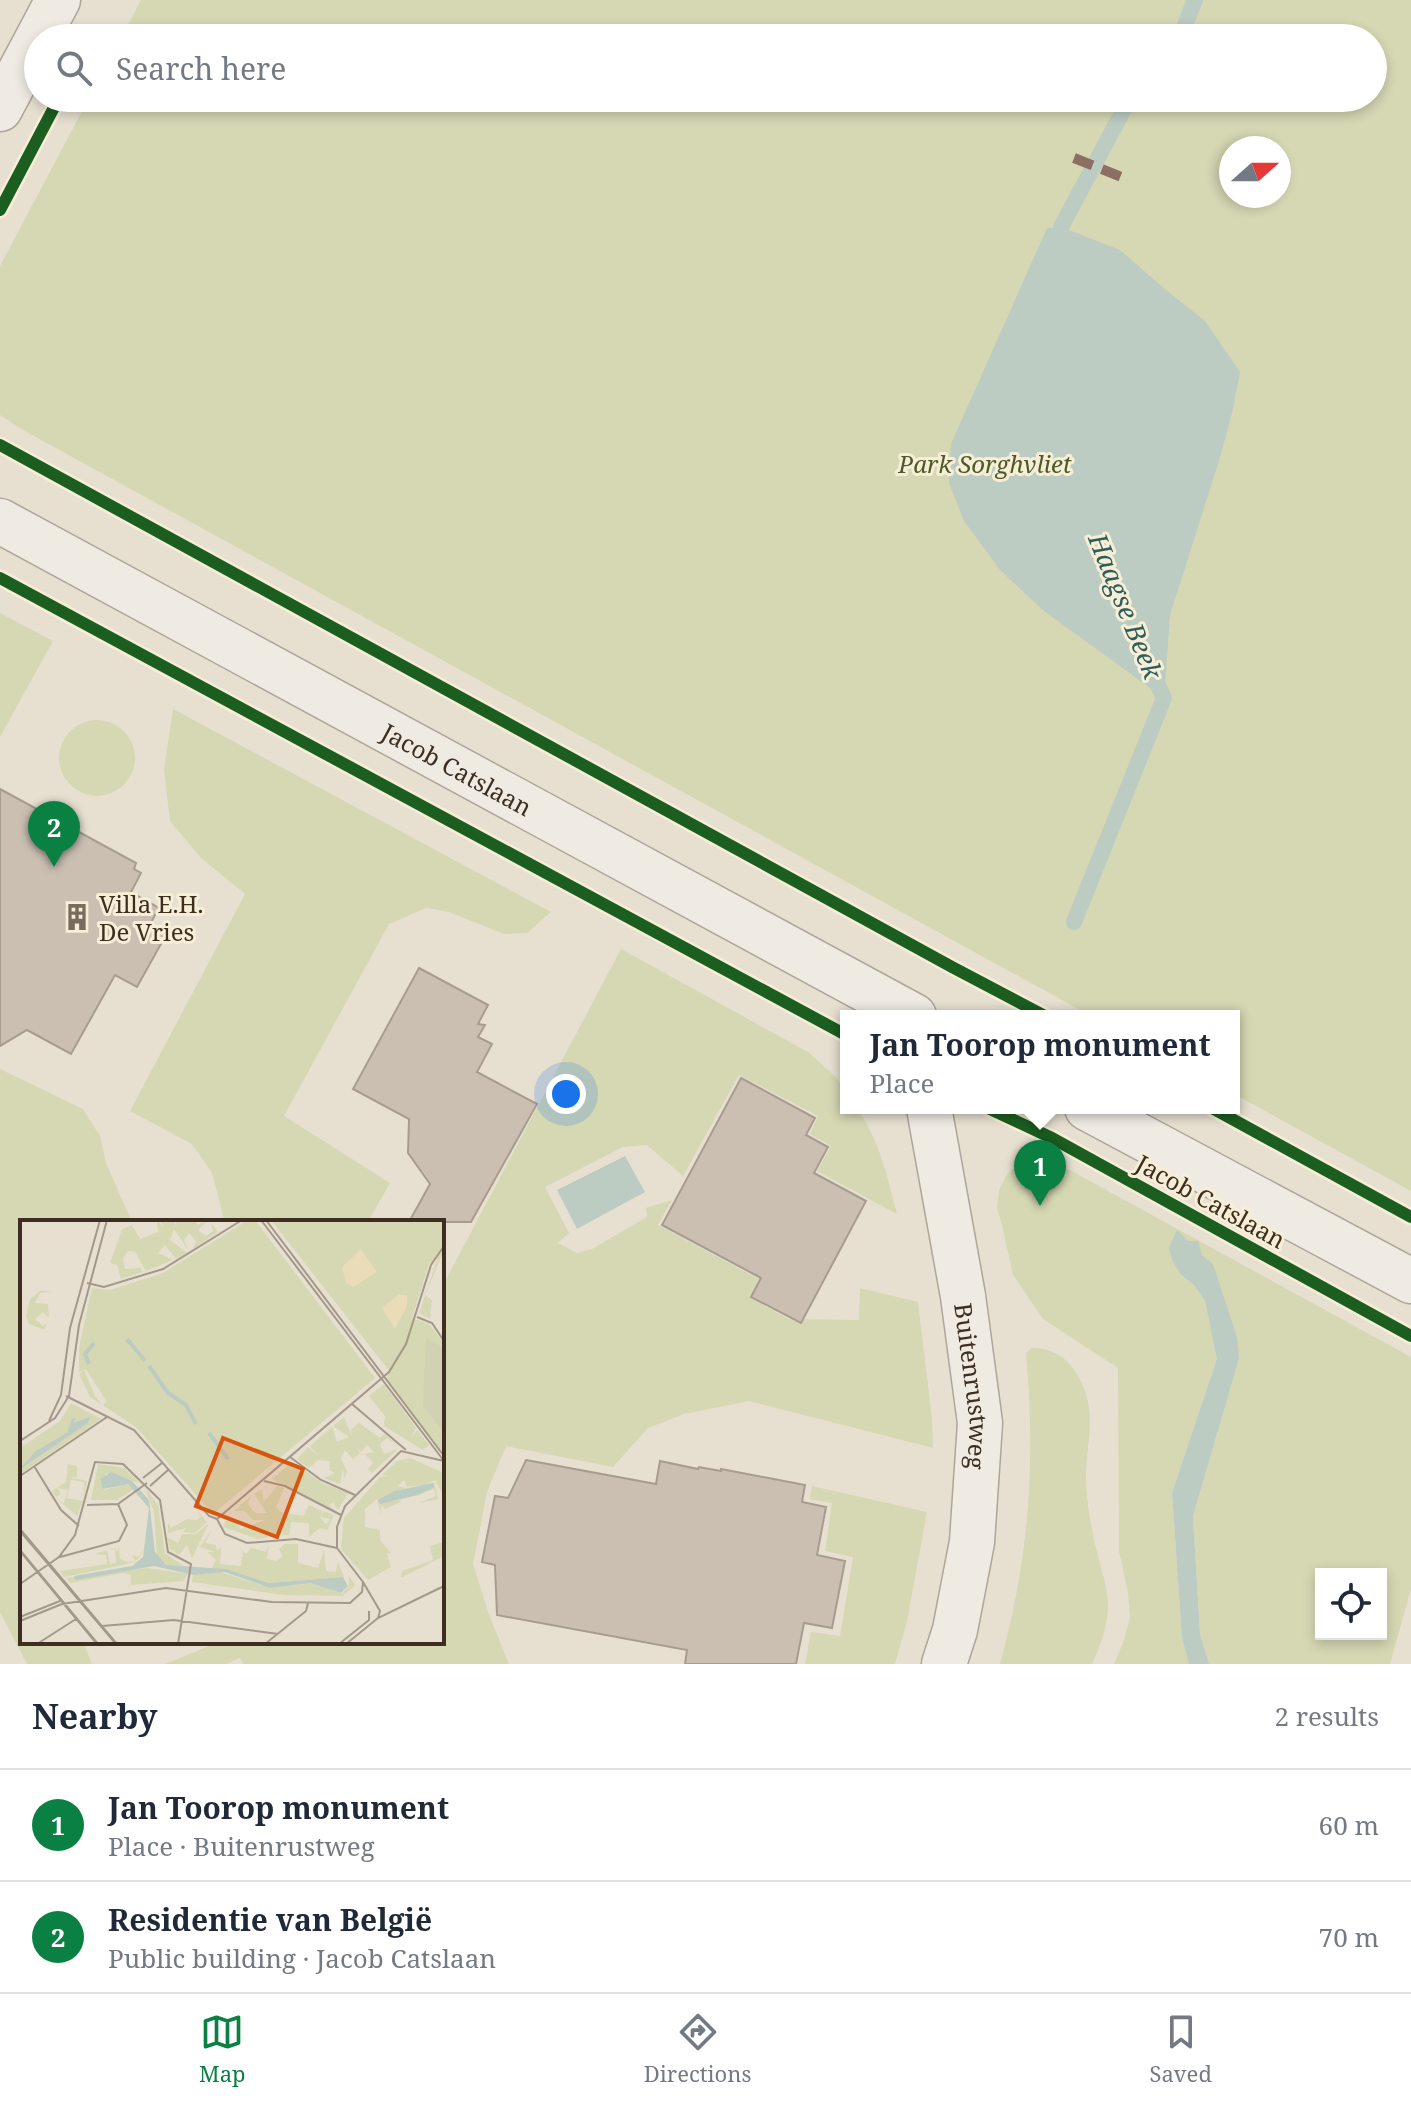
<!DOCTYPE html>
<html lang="en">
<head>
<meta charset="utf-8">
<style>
  :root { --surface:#fff; --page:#f2f2f3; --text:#1f2937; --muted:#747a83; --line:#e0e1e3; --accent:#0b8043 }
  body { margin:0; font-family:"Noto Serif",serif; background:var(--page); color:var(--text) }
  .controls { position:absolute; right:24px; bottom:24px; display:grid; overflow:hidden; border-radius:0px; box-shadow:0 4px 12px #0003 }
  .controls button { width:72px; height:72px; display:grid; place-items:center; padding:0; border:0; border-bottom:2px solid var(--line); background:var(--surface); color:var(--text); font:40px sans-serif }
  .compass { position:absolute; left:1219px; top:136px; width:72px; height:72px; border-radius:50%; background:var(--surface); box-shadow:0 4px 12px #0003; rotate:69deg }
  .you { position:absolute; left:566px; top:1094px; width:28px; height:28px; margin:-20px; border:6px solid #fff; border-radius:50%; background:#1a73e8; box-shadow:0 0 0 12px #1a73e833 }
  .badge { display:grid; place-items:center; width:52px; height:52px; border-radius:50%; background:var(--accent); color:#fff; font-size:26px; font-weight:700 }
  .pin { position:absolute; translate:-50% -66px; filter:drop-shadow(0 2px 4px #0008) }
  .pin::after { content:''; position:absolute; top:42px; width:28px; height:24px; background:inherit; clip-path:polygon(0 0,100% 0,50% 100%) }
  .popup { position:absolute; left:840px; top:1010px; width:400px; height:104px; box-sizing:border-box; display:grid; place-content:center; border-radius:0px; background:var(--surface); filter:drop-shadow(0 2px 6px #0005); font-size:26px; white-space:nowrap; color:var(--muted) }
  .popup b { font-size:30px; color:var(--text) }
  .popup::after { content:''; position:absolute; left:50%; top:100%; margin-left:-16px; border:16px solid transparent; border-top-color:var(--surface) }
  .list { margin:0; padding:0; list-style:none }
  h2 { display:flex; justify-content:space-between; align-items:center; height:104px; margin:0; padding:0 32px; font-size:34px }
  h2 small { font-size:26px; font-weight:400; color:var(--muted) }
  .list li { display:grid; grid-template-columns:52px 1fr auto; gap:24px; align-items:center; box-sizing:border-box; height:112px; padding:0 32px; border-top:2px solid var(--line) }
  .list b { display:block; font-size:30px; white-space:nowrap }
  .list p { margin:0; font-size:26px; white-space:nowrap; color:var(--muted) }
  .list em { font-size:26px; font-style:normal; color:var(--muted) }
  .icon { flex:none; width:44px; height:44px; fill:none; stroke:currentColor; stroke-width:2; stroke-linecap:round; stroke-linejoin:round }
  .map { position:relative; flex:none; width:1411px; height:1664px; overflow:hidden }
  .search { position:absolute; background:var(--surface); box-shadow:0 4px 12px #0003; left:24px; right:24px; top:24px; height:88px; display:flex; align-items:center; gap:20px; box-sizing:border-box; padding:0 28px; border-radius:44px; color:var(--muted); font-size:30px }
  .sheet { height:328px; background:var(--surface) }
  nav { display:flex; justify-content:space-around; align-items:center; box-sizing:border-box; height:112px; border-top:2px solid var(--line); background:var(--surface); font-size:22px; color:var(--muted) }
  nav a { display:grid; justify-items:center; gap:4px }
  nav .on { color:var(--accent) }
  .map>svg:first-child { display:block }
  .green { fill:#d6d7b3; fill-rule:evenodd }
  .water { fill:#bcccc2 }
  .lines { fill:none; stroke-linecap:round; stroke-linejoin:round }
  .stream { stroke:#bcccc2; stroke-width:16 }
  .building { fill:#cbbfb2; stroke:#a89c90; stroke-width:2 }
  .minor-casing { stroke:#ada599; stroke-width:47 }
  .minor { stroke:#efebe3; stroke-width:44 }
  .quiet { stroke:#8d6e63; stroke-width:10; stroke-dasharray:20 10; stroke-linecap:butt }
  .cycleway-casing { stroke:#f7eed8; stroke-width:17 }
  .cycleway { stroke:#1b5e20; stroke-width:12 }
  .labels { text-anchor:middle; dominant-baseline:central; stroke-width:6; stroke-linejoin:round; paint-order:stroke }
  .park-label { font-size:24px; font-style:italic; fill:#4d5a26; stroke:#f7eed8 }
  .street-label { font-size:24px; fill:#3d2e20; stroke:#f7eed8 }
  .poi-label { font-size:24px; fill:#3d2e20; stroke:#f7eed8; text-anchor:start }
  .water-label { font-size:26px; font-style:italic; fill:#2f5d5a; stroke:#f7eed8 }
  .inset-river { fill:none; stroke:#bcccc2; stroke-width:4 }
  .inset-road { fill:none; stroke:#a3998a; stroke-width:2 }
  .view { fill:#d7550e; fill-opacity:0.15; stroke:#d7550e; stroke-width:4 }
  .inset-edge { fill:none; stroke:#3d2e20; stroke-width:4 }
</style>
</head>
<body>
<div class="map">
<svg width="1411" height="1664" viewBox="0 0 1411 1664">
  <rect width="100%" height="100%" fill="#e7e0d1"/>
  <path class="green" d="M141 0H1411V1191L1234 1094V1016H1091L23 430 0 415V266L89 98H1373V38H121ZM1231 148H1279V196H1231Z
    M0 613 53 641 0 737Z
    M173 709 551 912 527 933 504 934 449 912 426 908 389 924 284 1116 390 1183 368 1222H228L224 1219 212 1173 192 1144 130 1111 245 894 201 858 170 821 164 769Z
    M59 758a38 38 0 1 1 76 0a38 38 0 1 1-76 0Z
    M621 949 808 1052 837 1078 846 1092V1108H857C880 1142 887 1175 897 1214L817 1171 831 1146 810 1134 818 1116 739 1075 683 1176 647 1145 623 1147 545 1187 569 1233 558 1243 577 1253 592 1249 647 1217 646 1208 672 1200 658 1225 759 1279 750 1298 789 1319 859 1320 860 1288 918 1302 932 1419 933 1448 749 1401 684 1414 648 1428 613 1467 506 1446 487 1492 473 1564 489 1615 509 1664H243L240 1658 226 1664H165L219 1642H442V1287Z
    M0 1069 83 1109 100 1136 106 1163 132 1222H22V1642H83L92 1664H27L0 1612Z
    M1033 1160H1049L1068 1169 1411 1357V1589L1390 1664H1209L1200 1634 1193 1516 1239 1359 1207 1260 1202 1255 1180 1275 1194 1285 1205 1301 1218 1359 1172 1493 1182 1637 1189 1664H1114L1123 1643 1130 1618 1128 1593 1119 1551 1118 1368 1043 1319 1013 1275 1002 1225 997 1208 999 1190 1007 1174 1013 1169ZM1321 1574H1381V1634H1321Z
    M1032 1348C1059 1347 1077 1367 1085 1391 1095 1418 1086 1449 1086 1477 1086 1504 1092 1531 1098 1556 1102 1572 1108 1589 1108 1605 1108 1625 1100 1646 1092 1664H1000C1029 1559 1036 1462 1026 1353Z
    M812 1486 927 1512 907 1621 895 1664H805L811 1632 840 1636 853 1557 825 1551 832 1503 810 1499Z"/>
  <path class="water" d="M1061 227 1120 250 1166 290 1205 321 1240 372 1232 413 1219 461 1170 615 1164 698 1044 611 1001 571 964 521 949 483 951 444 1047 228Z
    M625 1156 645 1192 577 1229 557 1190Z
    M1177 1230 1188 1241H1198L1202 1255 1213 1264 1237 1337 1239 1359 1193 1516 1200 1634 1209 1664H1189L1182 1638 1172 1493 1217 1359 1205 1301 1194 1285 1181 1275 1173 1262 1169 1248Z"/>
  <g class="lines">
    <path class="stream" d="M1177 38 1183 30 1195 0
      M1062 246 1061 227 1130 98
      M1074 922 1164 698 1155 679"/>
  </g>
  <path class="building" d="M0 789 136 863 134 869 141 873 131 892 159 908 149 926 166 935 137 987 115 975 71 1054 27 1030 0 1046Z
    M419 968 488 1005 478 1024 485 1025 478 1037 492 1044 477 1072 537 1104 471 1222H409L430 1184 408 1153 409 1119 353 1089Z
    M741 1078 815 1118 806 1135 828 1147 814 1173 866 1201 801 1323 751 1297 761 1278 662 1225Z
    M526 1460 656 1484 660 1461 698 1469 699 1467 721 1471V1469L805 1485 802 1502 826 1507 817 1555 845 1561 832 1628 804 1623 796 1664H685L687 1650 497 1615 495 1565 482 1562 495 1496 508 1498Z"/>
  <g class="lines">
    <g class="minor-casing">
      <g id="minor">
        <path d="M0 109 58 0"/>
        <path id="s1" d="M0 521 914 1016"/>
        <path id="s2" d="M929 1108 963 1296 980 1423 972 1542 955 1630 944 1664"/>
        <path d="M1087 1108 1411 1281"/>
      </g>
    </g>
    <use href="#minor" class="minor"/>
    <path class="quiet" d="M1074 158 1124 178"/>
    <g class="cycleway-casing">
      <path id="cycleway" d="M0 210 59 98
        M0 445 952 967 1045 1016
        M0 578 846 1035
        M988 1108 1052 1138 1411 1336
        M1212 1108 1411 1217"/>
    </g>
    <use href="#cycleway" class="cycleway"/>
  </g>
  <defs>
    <g id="building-bare" transform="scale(2.16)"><path d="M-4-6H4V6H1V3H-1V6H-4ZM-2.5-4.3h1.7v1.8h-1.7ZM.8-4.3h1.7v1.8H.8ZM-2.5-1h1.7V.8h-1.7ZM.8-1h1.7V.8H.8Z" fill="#786c5e" stroke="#f7eed8" stroke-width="2.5" paint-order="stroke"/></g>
  </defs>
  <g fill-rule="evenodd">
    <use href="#building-bare" x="77" y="917"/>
  </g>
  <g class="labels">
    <g class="park-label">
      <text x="985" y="463">Park Sorghvliet</text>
    </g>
    <g class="street-label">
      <text stroke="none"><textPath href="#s1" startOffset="520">Jacob Catslaan</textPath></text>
      <text transform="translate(1211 1201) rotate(29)">Jacob Catslaan</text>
      <text stroke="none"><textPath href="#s2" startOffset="282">Buitenrustweg</textPath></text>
    </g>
    <g class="poi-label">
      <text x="99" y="903">Villa E.H.<tspan x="99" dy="28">De Vries</tspan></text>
    </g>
    <g class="water-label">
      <text transform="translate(1126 606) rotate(68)">Haagse Beek</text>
    </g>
  </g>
  <g transform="translate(20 1220)">
    <rect width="424" height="424" fill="#e7e0d1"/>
    <path d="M137 0 143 7 141 0H152L157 6 155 0H174L178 5 188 0 178 10 186 16 193 11 191 3 198 12 173 29 176 21 169 13 164 20 169 31 154 9 150 20 167 33 156 39 145 25 138 33 153 40 126 51 115 32 108 31 103 39 105 49 121 48 122 52 101 59 97 45 90 43 102 9 112 5 120 19 138 12ZM228 0H235L355 158 193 294 116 207 70 177 59 154 64 150 75 176 83 186 86 181 66 149 59 152V128L72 68 90 70 143 53ZM251 0H424V30L405 75 412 80 410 99 399 93 418 37 409 44 392 98 409 104 424 123V237L366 160 370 152ZM20 71H32L20 73 15 83 28 84 29 98 23 92 15 99 23 106 27 102 25 110 9 104 6 96 10 79ZM364 164 396 208 391 218 397 210 409 225 403 230 364 206 365 196 349 176ZM51 183 81 199 0 254V228L40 201ZM324 197 332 217 331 209 339 203 360 218 365 214 379 227 367 218 360 224 364 234 378 229 352 253 348 249 353 243 345 234 354 232 347 225 341 232 336 227 340 233 333 239 325 230 321 239 327 251 324 259 323 248 320 264 304 258 315 253 309 250 310 241 298 240 289 248 277 239 288 227 298 236 290 226 312 207 317 222 329 217 313 206ZM390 238 424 253V277L415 260 404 265 414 262 418 279 399 283 416 276 414 269 398 275 413 264 387 267 384 260 378 266 385 268 360 284 378 279 381 282 365 289 361 285V295L357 279 345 289V307L360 310V320L371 333 367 334 371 347 348 360 321 329 324 298 360 257 370 256 362 255 377 241ZM272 242 304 264 328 273 318 290 313 282 309 285 316 291 252 259ZM48 244 57 246V257H49L67 261 63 279 64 262 51 260 47 278 63 281 57 296 38 280 44 283 48 270 37 268 41 274 36 277 32 271 46 262ZM78 244 104 248 120 263 87 253 80 261 84 270 106 264 114 269 97 280H71ZM249 265 242 270 244 282 257 266 264 268 256 288 261 292 283 296 289 285 302 291 301 299 306 304 311 299 302 297 303 291 314 295 308 308 310 322 308 310 300 308 289 317V303L271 302 269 315H263L262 305 261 315 238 319 203 307 208 295 221 309 245 300H233L224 291H214L231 276 228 284 235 293H247L234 274ZM125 268 138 285 145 333 168 349 148 346 137 337 134 292ZM177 290 187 302 175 313 163 312 166 308 148 313V303L151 308 167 299 176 300 181 297ZM189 303 172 338 167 325 159 335 150 329 147 317 158 323 162 314H176ZM192 309 185 323 196 325 197 331 201 327 200 344 221 346 223 332 217 325 226 334 231 328 246 332 249 325 247 339 256 341 263 336 259 329 264 324H278V343L298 348 304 330 306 351 316 352 318 342 324 357 249 363 208 349H191L196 340 187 332H195L180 327ZM424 322V336L381 358 382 351 413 340 410 326ZM99 327 100 339 107 342 115 341 112 335 118 337 123 330 118 339 112 343 44 357 40 351 87 344 86 335 74 334 87 330 90 344 96 343 95 329 89 330 95 328 97 332ZM127 348 168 354 163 360 166 361 111 365V355L103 353 50 363 46 358ZM201 352 250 368 294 363 322 374 329 366V356L335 365 323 376 264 375 172 362 173 355Z" fill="#d6d7b3"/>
    <path d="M341 29 357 52 333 67 326 63 322 47ZM378 75H387V86L375 109 362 88Z" fill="#eadcb9"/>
    <path d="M406 118 424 128V212L403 186Z" fill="#d1d1b3"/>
    <path d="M70 197 68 203 0 249 16 231 47 213 52 199 56 198 53 203ZM91 252 112 261 129 280 135 332 146 345 207 349 249 363 323 357 328 366 321 373 291 363 250 368 205 352 173 355 134 346 55 360 54 356 112 346 123 337 129 288 108 264 83 269 80 259ZM413 263 414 267 398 275 360 284 358 280 375 271Z" fill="#bcccc2"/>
    <path class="inset-river" d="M107 119 125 141M69 144 65 134 74 123M129 146 148 173 166 185 176 204M189 213 208 239"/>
    <path class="inset-road" d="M241 0 424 241M246 0 424 236M67 63 84 67 143 49 222 0M397 97 412 103 424 121M46 176 114 210 189 296 197 299M332 184 386 230M29 201 41 175 50 108 80 0M0 221 35 198 49 176 59 105 87 0M270 237 301 260 335 275M14 246 41 290 59 306M0 256 87 197M123 258 142 243M244 261 265 266 321 295M130 266 148 250M67 285 98 284 127 263M197 299 369 152 386 124 411 45 424 26M197 299 205 314 227 323 276 319 317 328M0 309 97 424M0 311 96 424M0 330 78 424M0 331 77 424M40 337 99 321 107 305 98 284M343 362 360 391 358 398M0 364 39 337 55 315 75 242 103 244 140 280 148 332 171 344 158 424M42 384 146 368 252 382 330 383 342 372 343 362 317 328V307L325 286 381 231 424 241M0 397 40 381M0 401 42 384M82 406 154 400 258 414M17 424 56 399M245 424 286 391 288 383M319 424 349 400V391M326 424 358 398 424 366"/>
    <path class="view" d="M203 218 283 249 257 317 176 286Z"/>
    <rect width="424" height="424" class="inset-edge"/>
  </g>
</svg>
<div class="controls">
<button><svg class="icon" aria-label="locate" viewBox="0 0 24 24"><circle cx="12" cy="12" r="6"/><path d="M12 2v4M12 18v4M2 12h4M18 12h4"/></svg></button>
</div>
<svg class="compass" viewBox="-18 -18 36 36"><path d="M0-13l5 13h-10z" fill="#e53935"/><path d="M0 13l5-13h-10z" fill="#747a83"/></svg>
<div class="you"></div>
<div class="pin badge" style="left:1040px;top:1206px">1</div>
<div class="popup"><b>Jan Toorop monument</b>Place</div>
<div class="pin badge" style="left:54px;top:867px">2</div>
<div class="search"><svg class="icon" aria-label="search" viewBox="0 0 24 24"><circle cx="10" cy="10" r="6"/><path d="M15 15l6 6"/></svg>Search here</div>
</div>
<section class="sheet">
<h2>Nearby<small>2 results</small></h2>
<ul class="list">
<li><span class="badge">1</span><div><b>Jan Toorop monument</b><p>Place · Buitenrustweg</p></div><em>60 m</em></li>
<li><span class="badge">2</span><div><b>Residentie van België</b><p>Public building · Jacob Catslaan</p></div><em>70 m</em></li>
</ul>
</section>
<nav>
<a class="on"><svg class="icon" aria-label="map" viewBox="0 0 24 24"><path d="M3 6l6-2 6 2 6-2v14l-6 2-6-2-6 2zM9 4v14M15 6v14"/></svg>Map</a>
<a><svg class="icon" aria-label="directions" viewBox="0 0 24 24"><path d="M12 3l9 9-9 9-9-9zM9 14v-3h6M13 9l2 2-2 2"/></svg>Directions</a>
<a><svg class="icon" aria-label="saved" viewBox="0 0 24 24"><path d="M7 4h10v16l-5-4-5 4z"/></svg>Saved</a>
</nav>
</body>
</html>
